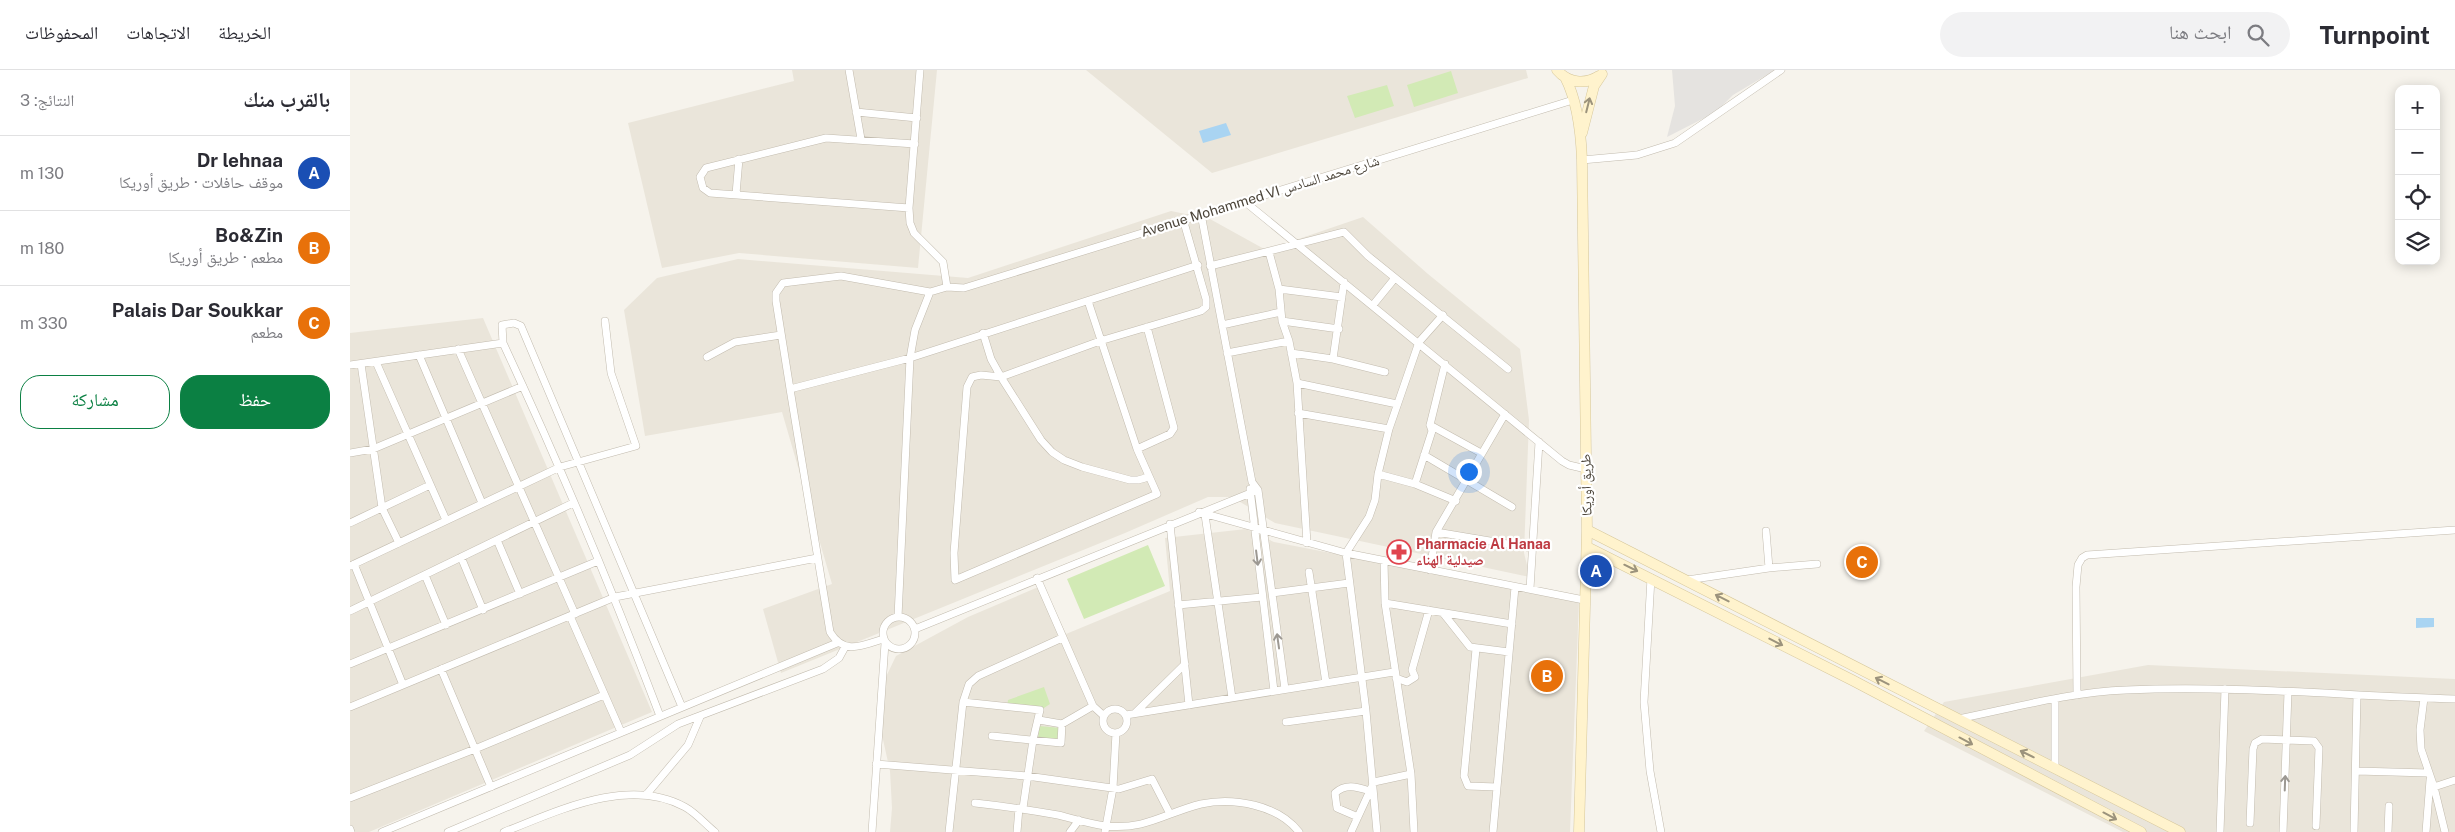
<!DOCTYPE html>
<html lang="ar">
<head>
<meta charset="utf-8">
<style>
  :root { --surface:#fff; --page:#f2f2f3; --text:#2b2b33; --muted:#7c7c81; --line:#e1e1e2; --accent:#0b8043 }
  body { margin:0; font-family:"Public Sans","Noto Naskh Arabic",sans-serif; background:var(--page); color:var(--text); direction:rtl }
  .controls { position:absolute; right:15px; top:15px; display:grid; overflow:hidden; border-radius:10px; box-shadow:0 2px 12px #0003 }
  .controls button { width:45px; height:45px; display:grid; place-items:center; padding:0; border:0; border-bottom:1px solid var(--line); background:var(--surface); color:var(--text); font:25px sans-serif }
  .you { position:absolute; left:1118px; top:401px; width:18px; height:18px; margin:-12px; border:4px solid #fff; border-radius:50%; background:#1a73e8; box-shadow:0 0 0 8px #1a73e833 }
  .badge { display:grid; place-items:center; width:32px; height:32px; border-radius:50%; background:var(--accent); color:#fff; font-size:16px; font-weight:700 }
  .pin { position:absolute; translate:-50% -50%; border:2px solid #fff; box-shadow:0 1px 5px #0006 }
  .list { margin:0; padding:0; list-style:none }
  h2 { display:flex; justify-content:space-between; align-items:center; height:65px; margin:0; padding:0 20px; font-size:21px }
  h2 small { font-size:16px; font-weight:400; color:var(--muted) }
  .list li { display:grid; grid-template-columns:32px 1fr auto; gap:15px; align-items:center; box-sizing:border-box; height:75px; padding:0 20px; border-top:1px solid var(--line) }
  .list b { display:block; font-size:19px; white-space:nowrap }
  .list p { margin:0; font-size:16px; white-space:nowrap; color:var(--muted) }
  .list em { font-size:16px; font-style:normal; color:var(--muted) }
  .actions { display:flex; gap:10px; padding:15px 20px }
  .actions a { flex:1; padding:11px 0; border:1px solid var(--accent); border-radius:20px; text-align:center; font-size:18px; color:var(--accent) }
  .actions .main { background:var(--accent); color:#fff }
  .icon { flex:none; width:28px; height:28px; fill:none; stroke:currentColor; stroke-width:2; stroke-linecap:round; stroke-linejoin:round }
  .map { position:relative; flex:none; width:2105px; height:762px; overflow:hidden; direction:ltr }
  header { display:flex; align-items:center; gap:30px; box-sizing:border-box; height:70px; padding:0 25px; background:var(--surface); border-bottom:1px solid var(--line) }
  header strong { font-size:24px }
  nav { display:flex; gap:28px; margin-inline-start:auto; font-size:18px }
  .search { width:350px; height:45px; background:var(--page); display:flex; align-items:center; gap:12px; box-sizing:border-box; padding:0 18px; border-radius:28px; color:var(--muted); font-size:19px }
  main { display:flex }
  aside { flex:1; background:var(--surface) }
  .map>svg:first-child { display:block }
  .residential { fill:#eae5da }
  .green { fill:#d2eab5 }
  .parking { fill:#e5e3e0 }
  .water { fill:#a9d4f2 }
  .lines { fill:none; stroke-linecap:round; stroke-linejoin:round }
  .street-casing { stroke:#c2bbae; stroke-width:8 }
  .secondary-casing { stroke:#d6c79b; stroke-width:11 }
  .street { stroke:#fff; stroke-width:7 }
  .secondary { stroke:#fff3cd; stroke-width:10 }
  .oneway { stroke:#9c937c }
  .oneway2 { stroke:#9c9892 }
  .labels { text-anchor:middle; dominant-baseline:central; stroke-width:4.5; stroke-linejoin:round; paint-order:stroke }
  .street-label { font-size:14px; fill:#4b4439; stroke:#fff }
  .health-label { font-size:14px; font-weight:bold; fill:#be3a42; stroke:#fff; text-anchor:start }
</style>
</head>
<body>
<header>
<strong>Turnpoint</strong>
<div class="search"><svg class="icon" aria-label="search" viewBox="0 0 24 24"><circle cx="10" cy="10" r="6"/><path d="M15 15l6 6"/></svg>ابحث هنا</div>
<nav><a>الخريطة</a><a>الاتجاهات</a><a>المحفوظات</a></nav>
</header>
<main>
<div class="map">
<svg width="2105" height="762" viewBox="0 0 2105 762">
  <rect width="100%" height="100%" fill="#f6f3ec"/>
  <path class="residential" d="M442 0H587L568 198 389 183 312 198 278 53 444 11Z
    M736 0H1176L1178 8 862 103Z
    M821 141 860 149 916 180 1013 147 1078 204 1170 279 1179 350 1174 483 1180 507 925 453 882 427H858L775 463 431 603 413 539 482 514 432 342 295 366 274 240 307 208 388 189 618 208Z
    M133 248 302 642 19 762H0V263Z
    M896 459 924 472 1229 531 1220 762H540L542 738 540 701 530 656 534 611 546 586 618 547 693 515 716 564 820 521 815 468Z
    M1798 595 2105 609V762H1773L1574 661 1594 632Z"/>
  <path class="green" d="M1101 1 1108 23 1064 37 1057 15Z
    M1037 15 1044 36 1005 48 997 26Z
    M798 475 815 516 734 549 717 509Z
    M694 617 700 634 694 638 657 637 658 630Z
    M689 656 711 658 710 673 688 671Z"/>
  <path class="parking" d="M1322 0H1425L1383 25 1366 42 1317 67 1325 36Z"/>
  <path class="water" d="M876 53 881 65 853 73 849 61Z
    M2066 548H2084V557L2066 558Z"/>
  <g class="lines">
    <g class="street-casing">
      <path id="street" d="M499 0 511 69
        M570 0 559 138 560 153 564 163 593 192 597 217
        M506 42 567 48
        M1232 90 1287 85 1325 73 1431 0
        M386 124 389 89
        M894 131 1212 391 1219 395 1236 399
        M559 138 360 123 353 118 350 107 356 98 476 68 565 74
        M851 144 902 412 908 420 935 619
        M919 182 929 219 932 251 939 271 947 313 957 473
        M860 196 994 162 1018 186 1158 299
        M929 219 992 227
        M738 231 787 379 807 424 605 510 604 483 617 317 622 307 631 305 651 307 691 370 702 382 714 390 732 397 780 410H788L799 407
        M1023 235 1045 208
        M932 251 989 259
        M872 255 931 242
        M633 263 641 289 651 307 750 271 851 241 856 237V229L833 149
        M108 279 225 544
        M877 283 939 271
        M941 283 983 289 994 212
        M69 285 132 433
        M357 287 385 272 431 265
        M983 289 1035 302
        M26 292 96 450
        M11 294 32 438 49 473
        M0 295 153 273
        M947 313 1047 334
        M440 319 426 231V223L433 213 491 206 580 222
        M948 343 1039 359
        M1080 355 1131 383
        M787 379 820 364 824 358 797 257
        M0 383 23 379 173 316
        M1074 385 1162 437
        M1028 404 1065 414 1106 431
        M1065 414 1082 361 1080 355 1095 294
        M900 419 924 621
        M849 442 996 483 1234 530
        M855 445 882 628
        M0 453 80 415
        M820 454 839 635
        M1416 461 1419 498
        M1086 462 1182 478
        M147 470 170 524
        M111 487 133 540
        M1034 491 1035 533 1061 704 1064 762
        M4 494 53 615
        M0 496 210 397 286 376 261 303 255 251
        M1080 500 1086 462 1155 344
        M959 502 976 613
        M75 505 96 555
        M687 508 743 636 754 646
        M1301 508 1294 632 1300 701 1311 762
        M1337 510 1419 498 1467 494
        M1180 519 1189 372
        M922 523 999 513
        M1035 533 1162 554
        M828 535 912 527
        M0 541 223 433
        M1093 543 1120 577 1159 582
        M220 546 271 662
        M533 563a16 16 0 1 1 32 0a16 16 0 1 1-32 0Z
        M548 547 560 288 848 195
        M565 559 908 420
        M533 569C511 576 494 585 480 562L440 319 560 288 565 260 580 222 597 217 614 218 1223 30
        M1126 579 1114 706 1118 716 1147 717
        M0 594 248 491
        M91 599 141 717
        M1046 608 1057 612 1065 607 1062 600 1079 540
        M1727 625 1726 517 1728 495 1732 488 1737 485 2105 460
        M2074 628 2070 660 2071 679 2084 717 2095 762
        M1705 630V698
        M613 632 690 640 683 670 673 738
        M0 637 265 527 467 488
        M753 651a12 12 0 1 1 24 0a12 12 0 1 1-24 0Z
        M785 643 835 594
        M776 645 1044 602
        M310 646C262 519 210 395 153 273L152 255 164 253 171 256 332 637
        M1608 649C1663 638 1720 622 1776 620 1885 615 1996 626 2105 629
        M689 650 712 654 743 636
        M936 652 1016 641
        M642 666 711 673 712 654
        M526 694 677 706 769 719 802 709 820 744
        M2007 701 2078 703
        M2084 717 2105 710
        M296 725 338 675 350 647
        M0 728 125 679 254 625
        M625 733C653 736 680 740 708 745 724 749 740 754 756 756 796 760 815 743 851 734 884 727 928 735 949 762
        M1008 747 987 738 985 723C996 713 1007 717 1020 721
        M1900 753 1903 679 1905 673 1912 669 1964 671 1969 678 1966 756
        M0 759 1 762
        M32 762 487 573
        M98 762 280 685 328 654 473 599 489 588 495 577
        M154 762C208 741 278 706 335 737 346 743 355 754 365 762
        M522 762 535 573
        M599 762 613 632 619 614 628 606 712 568
        M667 762 669 738
        M720 762 729 750
        M755 762 763 718 766 663
        M1001 762 1024 712 1061 704
        M1027 762 1016 641 996 483 1019 447 1025 430 1028 404 1039 359 1069 272 1093 245
        M1143 762 1165 517
        M1870 762 1875 619
        M1933 762 1938 622
        M2004 762 2007 625
        M2038 762 2039 736
        M2076 762 2080 710"/>
    </g>
    <g class="secondary-casing">
      <path id="secondary" d="M1207 0C1218 13 1235 15 1249 6
        M1215 7C1228 32 1231 63 1232 90L1237 460 1229 762
        M1232 63 1244 16 1252 4
        M1237 460 1830 762
        M1237 477 1502 610 1791 762"/>
    </g>
    <use href="#street" class="street"/>
    <use href="#secondary" class="secondary"/>
  </g>
  <defs><path id="oneway-shaft" d="M-6 0H5M1.5-3L5.5 0L1.5 3" fill="none" stroke-width="1.6" stroke-linecap="round" stroke-linejoin="round" transform="scale(1.25)"/></defs>
  <g class="oneway">
    <use href="#oneway-shaft" transform="translate(1238 35) rotate(-76)"/>
    <use href="#oneway-shaft" transform="translate(1281 498) rotate(26)"/>
    <use href="#oneway-shaft" transform="translate(1372 528) rotate(-153)"/>
    <use href="#oneway-shaft" transform="translate(1426 572) rotate(27)"/>
    <use href="#oneway-shaft" transform="translate(1532 611) rotate(-153)"/>
    <use href="#oneway-shaft" transform="translate(1616 671) rotate(28)"/>
    <use href="#oneway-shaft" transform="translate(1677 684) rotate(-154)"/>
    <use href="#oneway-shaft" transform="translate(1760 746) rotate(28)"/>
  </g>
  <g class="oneway2">
    <use href="#oneway-shaft" transform="translate(907 488) rotate(83)"/>
    <use href="#oneway-shaft" transform="translate(928 571) rotate(-98)"/>
    <use href="#oneway-shaft" transform="translate(1935 713) rotate(-88)"/>
  </g>
  <defs>
    <g id="pharmacy-ring" transform="scale(1.25)"><circle r="9.5" fill="#fff" stroke="#e0444e" stroke-width="1.5"/><path d="M-2-6h4v4h4v4h-4v4h-4v-4h-4v-4h4Z" fill="#e0444e"/></g>
  </defs>
  <g fill-rule="evenodd">
    <use href="#pharmacy-ring" x="1049" y="482"/>
  </g>
  <g class="labels">
    <g class="street-label">
      <text transform="translate(910 126) rotate(-17)">Avenue Mohammed VI شارع محمد السادس</text>
      <text transform="translate(1236 415) rotate(-91)">طريق أوريكا</text>
    </g>
    <g class="health-label">
      <text x="1066" y="474">Pharmacie Al Hanaa<tspan x="1066" dy="16">صيدلية الهناء</tspan></text>
    </g>
  </g>
</svg>
<div class="controls">
<button>+</button>
<button>−</button>
<button><svg class="icon" aria-label="locate" viewBox="0 0 24 24"><circle cx="12" cy="12" r="6"/><path d="M12 2v4M12 18v4M2 12h4M18 12h4"/></svg></button>
<button><svg class="icon" aria-label="layers" viewBox="0 0 24 24"><path d="M12 4l9 5-9 5-9-5zM3 14l9 5 9-5"/></svg></button>
</div>
<div class="you"></div>
<div class="pin badge" style="left:1246px;top:501px;background:#1a4fb4">A</div>
<div class="pin badge" style="left:1197px;top:606px;background:#e8710a">B</div>
<div class="pin badge" style="left:1512px;top:492px;background:#e8710a">C</div>
</div>
<aside>
<h2>بالقرب منك<small>النتائج: 3</small></h2>
<ul class="list">
<li><span class="badge" style="background:#1a4fb4">A</span><div><b>Dr lehnaa</b><p>موقف حافلات · طريق أوريكا</p></div><em>130 m</em></li>
<li><span class="badge" style="background:#e8710a">B</span><div><b>Bo&amp;Zin</b><p>مطعم · طريق أوريكا</p></div><em>180 m</em></li>
<li><span class="badge" style="background:#e8710a">C</span><div><b>Palais Dar Soukkar</b><p>مطعم</p></div><em>330 m</em></li>
</ul>
<div class="actions"><a class="main">حفظ</a><a>مشاركة</a></div>
</aside>
</main>
</body>
</html>
